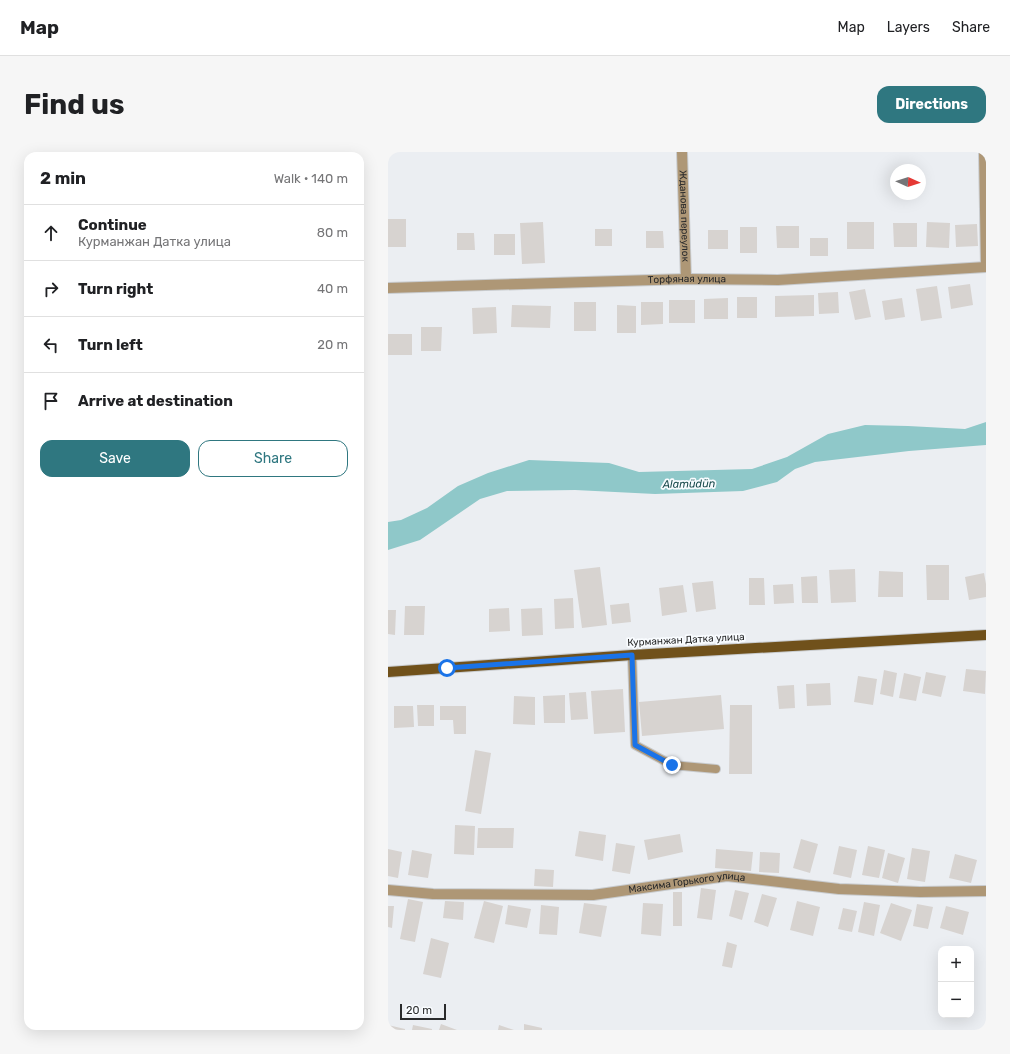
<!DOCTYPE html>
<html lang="en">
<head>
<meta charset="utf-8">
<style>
  :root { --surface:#fff; --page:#f6f6f6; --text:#202124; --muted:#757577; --line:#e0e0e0; --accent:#2f7780 }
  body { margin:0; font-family:Rubik,sans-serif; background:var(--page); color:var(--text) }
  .controls { position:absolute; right:12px; bottom:12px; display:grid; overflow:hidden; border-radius:8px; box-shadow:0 4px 16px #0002 }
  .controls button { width:36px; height:36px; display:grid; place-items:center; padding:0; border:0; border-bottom:1px solid var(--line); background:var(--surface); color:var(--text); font:20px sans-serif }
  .compass { position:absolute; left:502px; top:12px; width:36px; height:36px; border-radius:50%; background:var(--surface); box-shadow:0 4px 16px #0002; rotate:93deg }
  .scale { position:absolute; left:12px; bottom:10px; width:46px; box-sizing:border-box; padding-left:4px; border:2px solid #292a2b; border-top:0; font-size:11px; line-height:14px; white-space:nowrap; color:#292a2b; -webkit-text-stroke:3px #f9fcff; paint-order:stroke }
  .stop { position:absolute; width:12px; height:12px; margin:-9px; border:3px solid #1a73e8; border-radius:50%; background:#fff }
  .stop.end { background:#1a73e8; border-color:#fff; box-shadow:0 1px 4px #0008 }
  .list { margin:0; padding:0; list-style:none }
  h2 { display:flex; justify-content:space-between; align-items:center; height:52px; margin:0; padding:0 16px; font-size:17px }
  h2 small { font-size:13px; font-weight:400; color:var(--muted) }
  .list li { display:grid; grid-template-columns:26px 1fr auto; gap:12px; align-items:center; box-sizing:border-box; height:56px; padding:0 16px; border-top:1px solid var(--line) }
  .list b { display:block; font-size:15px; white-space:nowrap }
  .list p { margin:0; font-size:13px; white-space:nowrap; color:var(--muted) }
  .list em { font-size:13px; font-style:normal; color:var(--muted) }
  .actions { display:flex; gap:8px; padding:12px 16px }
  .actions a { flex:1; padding:9px 0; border:1px solid var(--accent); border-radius:12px; text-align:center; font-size:14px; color:var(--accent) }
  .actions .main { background:var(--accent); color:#fff }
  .icon { flex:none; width:22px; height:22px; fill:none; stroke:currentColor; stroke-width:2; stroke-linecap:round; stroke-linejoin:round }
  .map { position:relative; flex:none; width:598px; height:878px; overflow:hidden; border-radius:12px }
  header { display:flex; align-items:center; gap:24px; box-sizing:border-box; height:56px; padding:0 20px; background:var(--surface); border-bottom:1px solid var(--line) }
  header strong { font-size:19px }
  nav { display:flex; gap:22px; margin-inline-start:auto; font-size:14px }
  .intro { display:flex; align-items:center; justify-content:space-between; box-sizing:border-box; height:96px; padding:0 24px }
  h1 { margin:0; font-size:28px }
  .button { padding:10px 18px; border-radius:12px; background:var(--accent); color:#fff; font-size:14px; font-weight:700 }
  main { display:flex; gap:24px; padding:0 24px }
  aside { flex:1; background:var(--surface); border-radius:12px; box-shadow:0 4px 16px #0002 }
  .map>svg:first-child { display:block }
  .water { fill:#8fc8c9 }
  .building { fill:#d7d3d0 }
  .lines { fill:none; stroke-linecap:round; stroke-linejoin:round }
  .lane-casing { stroke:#c8cbce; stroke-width:10 }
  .street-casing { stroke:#c8cbce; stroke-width:12 }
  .primary-casing { stroke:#c8cbce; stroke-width:12 }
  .lane { stroke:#ae9776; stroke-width:8 }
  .street { stroke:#ae9776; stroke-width:10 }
  .primary { stroke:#70511b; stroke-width:10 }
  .route { stroke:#1a73e8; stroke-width:5 }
  .labels { text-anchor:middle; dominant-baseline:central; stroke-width:3.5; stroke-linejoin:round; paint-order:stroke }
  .street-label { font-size:10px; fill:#292a2b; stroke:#f9fcff }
  .water-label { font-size:11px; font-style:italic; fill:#184a4c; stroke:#f9fcff }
</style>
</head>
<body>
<header>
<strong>Map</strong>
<nav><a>Map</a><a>Layers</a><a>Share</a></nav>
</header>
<div class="intro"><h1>Find us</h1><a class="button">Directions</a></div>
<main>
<aside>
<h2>2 min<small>Walk · 140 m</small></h2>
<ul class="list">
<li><svg class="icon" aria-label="ahead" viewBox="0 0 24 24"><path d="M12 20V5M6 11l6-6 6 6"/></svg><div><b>Continue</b><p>Курманжан Датка улица</p></div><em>80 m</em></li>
<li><svg class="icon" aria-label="right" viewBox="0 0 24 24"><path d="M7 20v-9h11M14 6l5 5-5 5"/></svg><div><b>Turn right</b></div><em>40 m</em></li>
<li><svg class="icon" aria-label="left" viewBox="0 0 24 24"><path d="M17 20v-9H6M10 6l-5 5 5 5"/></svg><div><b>Turn left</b></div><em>20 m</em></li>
<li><svg class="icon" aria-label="arrive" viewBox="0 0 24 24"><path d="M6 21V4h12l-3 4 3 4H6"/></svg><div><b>Arrive at destination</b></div></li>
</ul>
<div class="actions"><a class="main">Save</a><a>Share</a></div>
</aside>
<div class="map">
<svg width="598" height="878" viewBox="0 0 598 878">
  <rect width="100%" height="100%" fill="#ebeef2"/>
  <path class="water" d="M598 270V293L521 299 427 310 407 317 389 330 355 339 267 342 187 338 119 339 92 347 32 388 0 398V370L13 368 39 356 70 334 100 321 141 308 221 311 251 320 364 317 399 305 440 282 477 273 520 274 577 277Z"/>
  <path class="building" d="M0 67H18V95H0Z
    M155 70 157 111 134 112 132 71Z
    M459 70H486V97H459Z
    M539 70 562 71 561 96 538 95Z
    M505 71H529V95H506Z
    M589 72 590 94 568 95 567 73Z
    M388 74H411V96H389Z
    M352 75H369V101H352Z
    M207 77H224V94H207Z
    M320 78H340V97H320Z
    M258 79H275L276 96H258Z
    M69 81H86L87 98H69Z
    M106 82H127V103H106Z
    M422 86H440V104H422Z
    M582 132 585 153 563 157 560 135Z
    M549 134 554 166 533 169 528 137Z
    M477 137 483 165 467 168 461 140Z
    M450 140 451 161 431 162 430 141Z
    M426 143V164L387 165V144Z
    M349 145H369V166H349Z
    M340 146V167H316V147Z
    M514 146 517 165 497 168 494 149Z
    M281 148H307V171H281Z
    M186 150H208V179H186Z
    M253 150H275V172L253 173Z
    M124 153 163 154 162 176 123 175Z
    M229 153 248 154V181H229Z
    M108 155 109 181 85 182 84 156Z
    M33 175H54L53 199H33Z
    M0 182H24V203H0Z
    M538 413H561V448H539Z
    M212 415 219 473 194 476 186 418Z
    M467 417 468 450 443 451 441 418Z
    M491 419 515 420V445H490Z
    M596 421 598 432V445L581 448 577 425Z
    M429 424 430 451H414L413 425Z
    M361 426H376L377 453H361Z
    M325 429 328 457 308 460 304 431Z
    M405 432 406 451 386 452 385 433Z
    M295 433 299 460 274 464 271 436Z
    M185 446 186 476 167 477 166 447Z
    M241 451 243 470 224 472 222 453Z
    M17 454H37L36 483H16Z
    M121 456 122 479 101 480V457Z
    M154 456 155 483 134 484 133 457Z
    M0 458H8L7 483 0 482Z
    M578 517 598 519 597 542 575 539Z
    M496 518 509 521 505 545 492 542Z
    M538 520 558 524 553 545 534 541Z
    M516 521 533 525 528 549 511 546Z
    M470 524 489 527 485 553 466 550Z
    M442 531 443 553 419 554 418 532Z
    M406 533 407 556 391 557 389 534Z
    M235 537 237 580 206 582 203 539Z
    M198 540 200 567 183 568 181 541Z
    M177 543V571H156L155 544Z
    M333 543 336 577 254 584 251 550Z
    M126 544 147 545V573L125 572Z
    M29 553H46V574H30Z
    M342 553H364V622H341Z
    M6 554H25L26 575 6 576Z
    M52 554H78V582H66L65 568H52Z
    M87 598 103 601 93 662 77 659Z
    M67 673 87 674 86 703 66 702Z
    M90 676H126L125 696H89Z
    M191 679 218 683 215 709 187 704Z
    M292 682 295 700 260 708 256 688Z
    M413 687 430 692 422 721 405 716Z
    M228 691 247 694 242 722 224 719Z
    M451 694 469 698 463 726 445 722Z
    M480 694 497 698 491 726 474 723Z
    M524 696 542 699 537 730 519 727Z
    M0 697 14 700 10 726 0 724Z
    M328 697 365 700 363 719 327 716Z
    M24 698 44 702 40 726 20 723Z
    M372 700 392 701 391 721 371 720Z
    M500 701 517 706 510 731 494 726Z
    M567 702 589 708 583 731 561 726Z
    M147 717 166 718 165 735 146 734Z
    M313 736 328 738 324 768 309 766Z
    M347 738 361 741 354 768 341 764Z
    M285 740H294V774H285Z
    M374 742 389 746 380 775 366 770Z
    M20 747 35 750 27 790 12 787Z
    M57 749 76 750 75 768 55 766Z
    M96 749 115 754 106 791 86 786Z
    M409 749 432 755 425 784 402 778Z
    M476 750 492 753 486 784 470 780Z
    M196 751 219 754 213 785 191 781Z
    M255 751 275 752 273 784 253 782Z
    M503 751 524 758 513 789 492 781Z
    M529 752 545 755 540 777 525 774Z
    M120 753 143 757 139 776 117 772Z
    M153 753 171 755 169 783 151 782Z
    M0 754H6L4 776 0 775Z
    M558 754 581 760 575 783 552 776Z
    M455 756 469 759 464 780 450 777Z
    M43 786 61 791 53 826 35 822Z
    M339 790 349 793 344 816 334 814Z
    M53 872 69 878H51Z
    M136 872 154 876V878H136Z
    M0 873 17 877V878H0Z
    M25 873 44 877V878H24Z
    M111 873 126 878H110Z"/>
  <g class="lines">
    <g class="lane-casing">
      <path id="lane" d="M244 503 247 593 284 613 328 617"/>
    </g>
    <g class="street-casing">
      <g id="street">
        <path id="s1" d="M294 0 298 127"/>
        <path d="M596 0 598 115"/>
        <path id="s2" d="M0 136 298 127 390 128 598 115"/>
        <path id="s3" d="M0 738 45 742 205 743 339 724 451 737 532 740 598 739"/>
      </g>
    </g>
    <g class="primary-casing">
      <path id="primary" d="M0 520 244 503 598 483"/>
    </g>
    <use href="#lane" class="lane"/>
    <use href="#street" class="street"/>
    <use href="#primary" class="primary"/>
  </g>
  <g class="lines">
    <path class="route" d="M59 516 244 503 247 593 284 613"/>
  </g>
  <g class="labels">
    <g class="street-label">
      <text stroke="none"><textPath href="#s1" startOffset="64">Жданова переулок</textPath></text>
      <text stroke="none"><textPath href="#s2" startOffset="299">Торфяная улица</textPath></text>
      <text transform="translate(298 488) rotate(-3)">Курманжан Датка улица</text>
      <text stroke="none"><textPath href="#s3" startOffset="300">Максима Горького улица</textPath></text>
    </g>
    <g class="water-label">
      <text transform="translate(301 332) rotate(-1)">Alamüdün</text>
    </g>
  </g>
</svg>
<div class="controls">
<button>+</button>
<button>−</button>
</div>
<svg class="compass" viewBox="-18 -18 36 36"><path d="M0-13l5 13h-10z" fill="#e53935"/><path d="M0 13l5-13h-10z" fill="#757577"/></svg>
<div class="scale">20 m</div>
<div class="stop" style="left:59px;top:516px"></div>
<div class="stop end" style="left:284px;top:613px"></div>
</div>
</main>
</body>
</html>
